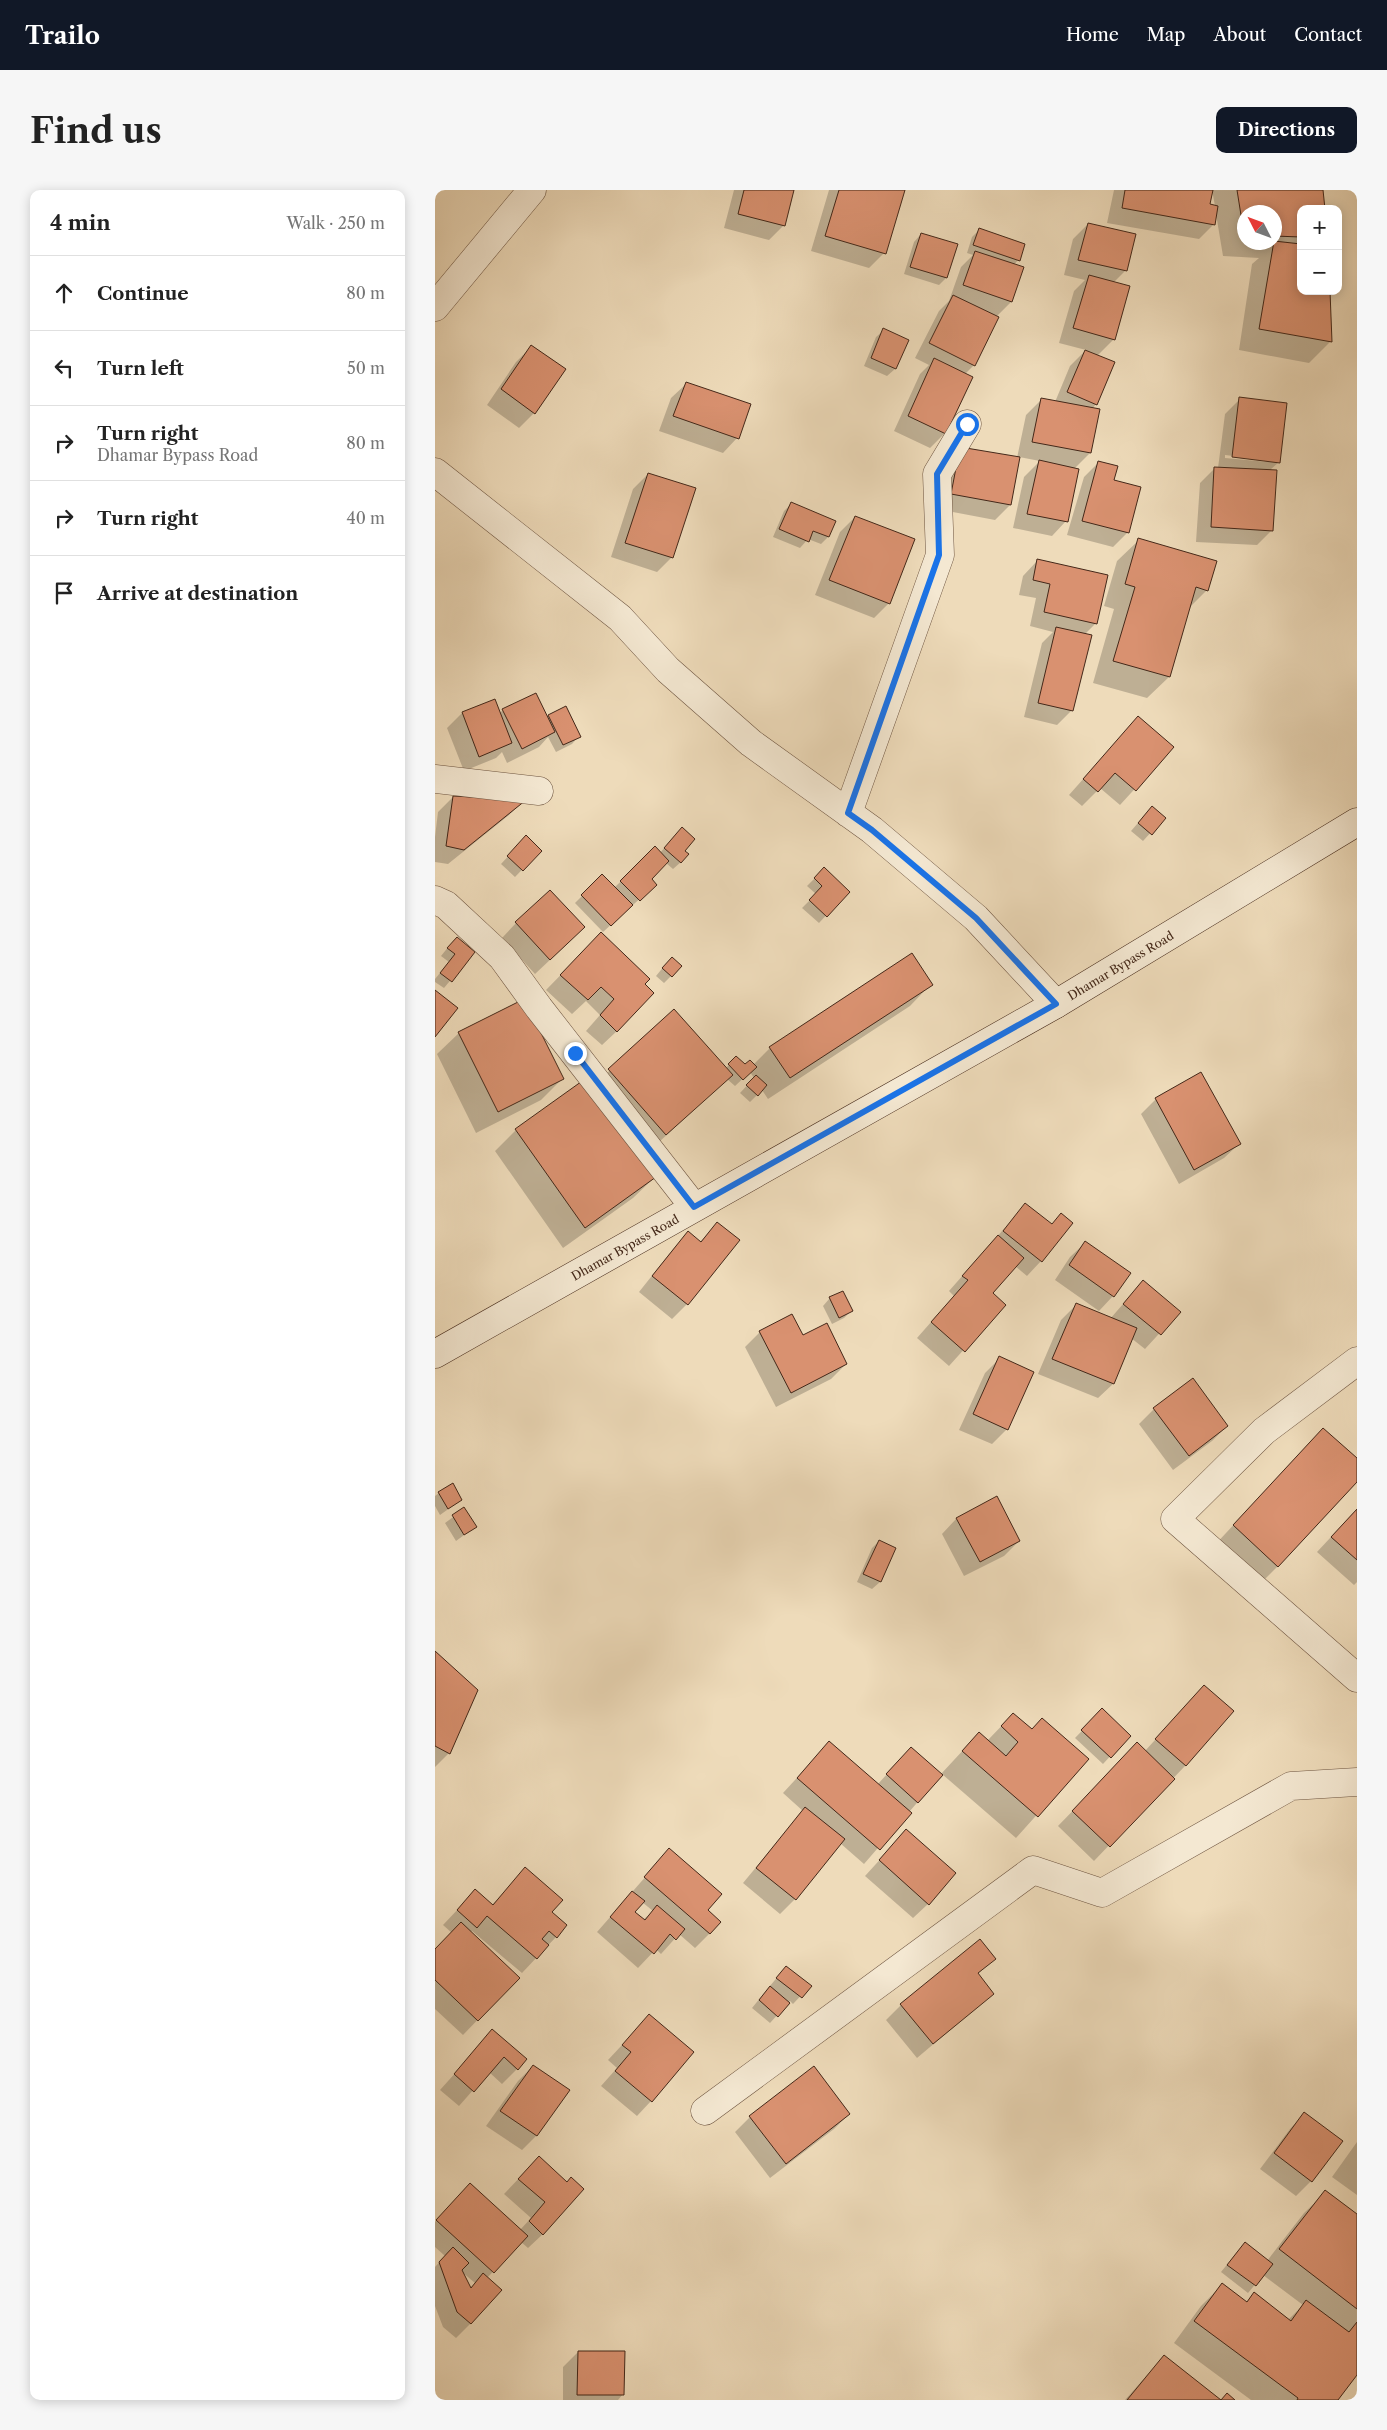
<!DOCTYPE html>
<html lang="en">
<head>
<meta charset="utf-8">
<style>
  :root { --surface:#fff; --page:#f6f6f6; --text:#222; --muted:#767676; --line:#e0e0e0; --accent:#111827 }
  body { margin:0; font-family:"Libre Caslon Text",serif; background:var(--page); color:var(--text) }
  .controls { position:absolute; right:15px; top:15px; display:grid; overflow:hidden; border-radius:10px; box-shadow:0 2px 12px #0003 }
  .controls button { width:45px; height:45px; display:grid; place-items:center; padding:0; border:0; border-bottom:1px solid var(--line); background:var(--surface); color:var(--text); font:25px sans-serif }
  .compass { position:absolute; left:802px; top:15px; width:45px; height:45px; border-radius:50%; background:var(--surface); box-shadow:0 2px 12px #0003; rotate:312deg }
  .stop { position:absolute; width:15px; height:15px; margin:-11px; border:4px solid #1a73e8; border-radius:50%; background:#fff }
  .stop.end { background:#1a73e8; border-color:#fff; box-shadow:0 1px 5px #0008 }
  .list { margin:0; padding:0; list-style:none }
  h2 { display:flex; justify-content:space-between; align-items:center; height:65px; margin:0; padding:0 20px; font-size:21px }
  h2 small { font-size:16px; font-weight:400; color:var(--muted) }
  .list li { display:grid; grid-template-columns:32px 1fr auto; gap:15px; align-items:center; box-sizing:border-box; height:75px; padding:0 20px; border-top:1px solid var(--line) }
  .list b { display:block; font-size:19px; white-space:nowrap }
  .list p { margin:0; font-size:16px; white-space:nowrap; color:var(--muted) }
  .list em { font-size:16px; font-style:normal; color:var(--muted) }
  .icon { flex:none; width:28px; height:28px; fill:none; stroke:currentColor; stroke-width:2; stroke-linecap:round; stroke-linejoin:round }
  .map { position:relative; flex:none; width:922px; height:2210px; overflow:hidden; border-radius:10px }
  header { display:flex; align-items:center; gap:30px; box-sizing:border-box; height:70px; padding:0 25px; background:var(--accent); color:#fff }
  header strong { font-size:24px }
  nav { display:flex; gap:28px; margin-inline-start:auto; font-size:18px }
  .intro { display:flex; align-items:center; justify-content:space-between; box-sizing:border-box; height:120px; padding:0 30px }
  h1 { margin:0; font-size:35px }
  .button { padding:12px 22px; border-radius:10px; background:var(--accent); color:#fff; font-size:18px; font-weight:700 }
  main { display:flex; gap:30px; padding:0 30px }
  aside { flex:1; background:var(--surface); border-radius:10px; box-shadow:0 2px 12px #0003 }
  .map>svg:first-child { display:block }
  .shadow { fill:#0003; fill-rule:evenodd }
  .building { fill:#d99170; stroke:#442819 }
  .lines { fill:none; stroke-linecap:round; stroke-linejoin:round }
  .street-casing { stroke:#6e5541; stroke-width:29 }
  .secondary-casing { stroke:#442819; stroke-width:29 }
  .street { stroke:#f4e8d2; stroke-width:28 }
  .secondary { stroke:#f4e8d2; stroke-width:28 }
  .route { stroke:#1a73e8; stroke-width:6 }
  .labels { text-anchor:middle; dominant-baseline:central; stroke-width:5; stroke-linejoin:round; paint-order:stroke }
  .street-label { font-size:12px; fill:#442819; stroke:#f4e8d2 }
</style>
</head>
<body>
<header>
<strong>Trailo</strong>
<nav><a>Home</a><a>Map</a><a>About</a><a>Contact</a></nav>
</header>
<div class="intro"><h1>Find us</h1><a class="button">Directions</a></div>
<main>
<aside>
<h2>4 min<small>Walk · 250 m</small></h2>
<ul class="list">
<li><svg class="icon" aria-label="ahead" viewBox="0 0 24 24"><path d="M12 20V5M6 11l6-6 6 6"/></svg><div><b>Continue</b></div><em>80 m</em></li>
<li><svg class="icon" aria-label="left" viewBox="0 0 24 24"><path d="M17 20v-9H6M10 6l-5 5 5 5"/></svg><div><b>Turn left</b></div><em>50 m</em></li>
<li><svg class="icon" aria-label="right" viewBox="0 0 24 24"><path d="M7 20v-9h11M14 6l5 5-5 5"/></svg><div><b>Turn right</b><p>Dhamar Bypass Road</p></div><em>80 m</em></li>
<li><svg class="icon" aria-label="right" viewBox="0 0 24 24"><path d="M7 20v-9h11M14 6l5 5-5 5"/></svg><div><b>Turn right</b></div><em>40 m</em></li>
<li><svg class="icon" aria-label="arrive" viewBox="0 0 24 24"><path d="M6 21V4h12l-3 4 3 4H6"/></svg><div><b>Arrive at destination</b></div></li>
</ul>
</aside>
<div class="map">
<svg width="922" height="2210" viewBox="0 0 922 2210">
  <rect width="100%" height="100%" fill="#eedbba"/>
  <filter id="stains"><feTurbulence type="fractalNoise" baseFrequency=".004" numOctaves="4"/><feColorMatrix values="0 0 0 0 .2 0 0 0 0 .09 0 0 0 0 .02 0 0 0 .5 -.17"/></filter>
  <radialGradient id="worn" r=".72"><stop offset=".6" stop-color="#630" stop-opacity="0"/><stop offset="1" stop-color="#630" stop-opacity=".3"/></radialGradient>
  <path class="shadow" d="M299 0H358L349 35 334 50 289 38Z
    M394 0H469L449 63 434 78 376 61Z
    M679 0H776L774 15 780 16 777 0H887L866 19V101L896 151 874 173 804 160 817 74 824 68 788 66 781 24 779 34 764 49 672 33ZM809 22H839V52H809Z
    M653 34 699 45 690 81 678 93 679 149 662 166 661 214 657 219 663 220 655 263 639 279 631 331 617 346 578 338 589 287 605 271 584 267 575 315 560 330 502 319 511 273 582 268 591 225 606 210 620 212 635 176 651 160 624 153 639 101 650 90 629 85 638 49Z
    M544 40 583 70 579 75 576 112 561 127 539 175 530 184 510 243 495 258 459 241 485 184 494 175 480 168 504 121 514 111 526 77 538 65 532 63 537 47Z
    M486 44 511 88 504 95 469 84 479 52Z
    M449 140 472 150 460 179 452 186 429 176 441 147Z
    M96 157 99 223 84 238 52 215 81 172Z
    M251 194 302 248 288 263 224 241 236 208Z
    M805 209 844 272 834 281 837 340 822 355 761 352 765 293 780 278H783L790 224ZM790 265 833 270V272L790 268Z
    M664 272 678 291 693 342 678 357 632 345 649 287Z
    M213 284 237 367 222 382 176 367 198 299Z
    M356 314 399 332 393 347 386 354 373 349 365 358 338 347 349 321Z
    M420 327 454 413 439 428 380 405 405 342Z
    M704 350 772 400 753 419 734 487 712 508 658 493 679 419 669 416 682 371Z
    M602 371 661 433 649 445 637 520 622 535 589 527 607 453 618 442 595 436 601 408 584 405 588 386Z
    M59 510 64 524 68 520 112 528 114 526 144 546 137 554 121 562 113 547 104 557 72 573 67 562 61 568 29 581 12 538 27 523Z
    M689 543 738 557 685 615 665 598 647 616 634 605Z
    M18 607 88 611 74 625 13 674 0 672V647L3 622Z
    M710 625 729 628 708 651 696 641Z
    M239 646 248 661 246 672 238 679 231 673 215 689 220 695 168 742 140 713 167 686 179 698 220 658 225 663Z
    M91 647 105 661 80 687 66 674Z
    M389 679 413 702 384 733 367 718 381 704 372 696Z
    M81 733 134 752 100 784 67 748Z
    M14 756 39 762 9 798 0 792V789L14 772 6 766Z
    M151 759 209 794 182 841 167 855 151 841 165 825 151 811 137 824 111 800Z
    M230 775 236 786 229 793 221 786Z
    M496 794 475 816 333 909 327 900 315 912 305 903 319 888 315 882 300 896 292 889 209 966 220 987 198 1008 128 1058 60 961 81 940 156 898 239 821 291 878 301 867 310 876 318 875 335 858Z
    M24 843 127 889 106 910 41 943 2 864Z
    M721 909 804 954 789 968 744 994 706 924Z
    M590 1015 616 1035 626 1025 606 1071 592 1086 580 1076 557 1104 569 1115 514 1176 482 1148 519 1106 514 1101Z
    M282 1034 252 1114 237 1129 204 1102 239 1058 253 1043 265 1052Z
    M650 1053 678 1106 664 1121 620 1090 635 1067Z
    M708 1091 744 1122 710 1159 696 1148 678 1194 663 1208 603 1184 626 1130 641 1115 675 1129Z
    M395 1108 416 1121 409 1128 397 1134 388 1116Z
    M325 1142 367 1147 411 1174 396 1189 341 1217 310 1157Z
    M565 1168 572 1239 557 1254 524 1240 550 1183Z
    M719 1219 792 1236 777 1251 738 1280 704 1234Z
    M888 1239 843 1376 821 1398 777 1358Z
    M4 1303 26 1310 5 1325 0 1316V1306Z
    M29 1319 40 1337 21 1351 10 1333Z
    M922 1319V1392L919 1395 882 1362Z
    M521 1329 584 1351 569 1366 529 1386 507 1344Z
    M444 1351 460 1358 445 1392 437 1399 422 1392 437 1358Z
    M0 1463 14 1563 0 1577Z
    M769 1496 750 1576 659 1671 623 1636 688 1569 710 1561Z
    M667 1520 694 1546 668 1574 640 1548Z
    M578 1524 597 1540 652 1569 581 1648 507 1584 429 1674 405 1653 360 1709 345 1724 308 1693 368 1621 348 1603 394 1553 443 1594 462 1573 506 1584 544 1543 552 1551Z
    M471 1641 493 1714 478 1728 430 1686Z
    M234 1660 271 1720 275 1743 260 1758 244 1744 226 1764 221 1759 203 1778 162 1742ZM207 1712 218 1721 208 1730 198 1722Z
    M90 1679 115 1722 121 1747 87 1783 37 1741 35 1743 83 1788 28 1845 0 1819V1760L17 1743 8 1735 40 1701 57 1715Z
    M559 1769 542 1785 558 1804 482 1868 451 1830 466 1815Z
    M344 1785 375 1796 358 1814 355 1811 335 1833 317 1818Z
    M214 1826 216 1911 202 1926 166 1896 182 1878 173 1870Z
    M58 1841 82 1879 67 1894 54 1882 24 1916 5 1900Z
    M98 1876 101 1946 87 1960 51 1936 83 1891Z
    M414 1924 399 1939 335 1988 300 1942 315 1927Z
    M869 1924 876 1991 861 2006 825 1979 855 1939Z
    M922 1952V2005L897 1987Z
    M89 1983 132 1993 108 2044 93 2058 86 2052 52 2088 36 2133 21 2148 8 2137 0 2116V2077L10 2066 0 2057V2032L21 2009 85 2040 96 2028 69 2004ZM27 2082 40 2093 35 2098Z
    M891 2002 922 2026V2183L902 2210H816L739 2153 766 2116 787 2095 811 2112 819 2104 853 2130 868 2115 828 2085 813 2103 786 2082 803 2061 832 2071 869 2023Z
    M143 2162 188 2204 183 2210H128V2177Z
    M729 2166 784 2210H690Z"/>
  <path class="building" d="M309 0H359L350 36 303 24Z
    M404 0H470L451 64 390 46Z
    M690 0H778L775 14 783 16 780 35 687 18Z
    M802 0H888L890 19H866V47L839 46V22H809V44Z
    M653 33 701 44 692 81 643 70Z
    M544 38 590 54 585 71 538 55Z
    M486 43 523 54 512 88 475 77Z
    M839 51 866 54V101H895L897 152 824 139Z
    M540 61 589 77 577 112 528 95Z
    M654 85 695 96 680 150 638 138Z
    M518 105 564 127 540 176 494 153Z
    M448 138 474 150 461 179 436 168Z
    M96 155 131 179 100 224 66 199Z
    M650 160 680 172 662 215 632 202Z
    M499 168 538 187 511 244 473 226Z
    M251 192 316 214 304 249 238 226Z
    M804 207 852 213 845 273 797 267Z
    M606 208 665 219 656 263 597 252Z
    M525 257 585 267 576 315 516 304Z
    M604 270 644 279 633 332 592 324Z
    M663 271 683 276 679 290 706 297 694 343 647 331Z
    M779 277 842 280 838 341 776 337Z
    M213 283 261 298 238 368 190 353Z
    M356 312 401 331 394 347 378 341 374 352 344 339Z
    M420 326 480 349 455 414 394 390Z
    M703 348 782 371 773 401 761 397 735 487 678 471 700 397 690 394Z
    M602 369 673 385 662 434 609 422 615 394 598 390Z
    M621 437 657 445 638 521 603 513Z
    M101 503 120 542 87 559 67 519Z
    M60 509 77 553 44 567 27 522Z
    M131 516 146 547 128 555 113 525Z
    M703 526 739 557 701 601 680 583 663 602 648 589Z
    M18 606 91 610 29 660 11 656Z
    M717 616 731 628 717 645 703 633Z
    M247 637 260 649 250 661 254 664 246 673 229 658Z
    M91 645 107 661 88 681 72 666Z
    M220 656 234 671 217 689 222 695 205 711 185 691Z
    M389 677 415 702 392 727 374 710 387 696 379 688Z
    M167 684 198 715 176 736 146 705Z
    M115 700 150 737 115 770 80 732Z
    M166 742 215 789 210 794 219 803 182 842 165 825 179 809 166 797 153 810 125 785Z
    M22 747 40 762 17 792 5 783 20 764 12 758Z
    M477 763 498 795 355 888 334 857Z
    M237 767 247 776 237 787 227 778Z
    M0 800 23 818 0 847Z
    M89 809 129 889 63 922 23 842Z
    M239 819 298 885 231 945 173 879Z
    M301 866 310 874 315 870 322 877 308 890 293 874Z
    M766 882 806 954 759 980 720 908Z
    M321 885 332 895 323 906 311 895Z
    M150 889 221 987 150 1038 80 939Z
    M590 1013 617 1034 626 1023 638 1033 607 1072 568 1041Z
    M282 1032 305 1050 253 1115 217 1086 253 1041 266 1052Z
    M563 1045 589 1068 558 1103 571 1115 530 1162 496 1132 533 1090 527 1086Z
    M650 1051 696 1083 679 1107 634 1075Z
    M708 1090 746 1122 726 1145 688 1114Z
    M408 1101 418 1121 404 1128 394 1107Z
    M641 1113 702 1138 679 1194 617 1169Z
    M357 1124 368 1145 392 1133 412 1174 356 1203 324 1141Z
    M564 1166 599 1182 573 1240 538 1224Z
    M758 1188 793 1236 754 1266 718 1218Z
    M888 1238 922 1268V1292L843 1377 798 1335Z
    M18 1293 27 1310 13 1319 3 1302Z
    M562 1306 585 1351 545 1372 521 1328Z
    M29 1317 42 1337 29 1345 17 1325Z
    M922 1319V1370L896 1347Z
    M444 1350 461 1358 446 1392 428 1384Z
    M0 1461 43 1500 15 1564 0 1556Z
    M769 1495 799 1521 751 1576 720 1549Z
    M667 1518 696 1546 676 1568 646 1540Z
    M578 1523 597 1539 607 1528 654 1569 603 1627 527 1561 544 1542 571 1566 583 1552 566 1536Z
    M394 1551 477 1623 445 1660 362 1588Z
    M702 1552 740 1589 675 1657 637 1621Z
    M476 1557 508 1585 483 1613 451 1584Z
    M370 1617 410 1649 361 1710 321 1678Z
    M471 1639 521 1683 494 1715 444 1670Z
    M234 1658 287 1704 273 1720 286 1732 275 1744 209 1687Z
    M90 1677 128 1710 117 1722 132 1735 122 1748 114 1741 107 1749 114 1755 102 1769 52 1726 42 1738 22 1720 40 1699 58 1715Z
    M197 1701 210 1711 200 1722 210 1730 222 1715 250 1739 241 1750 235 1744 219 1764 175 1727Z
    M26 1732 85 1788 43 1831 0 1790V1759Z
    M545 1749 561 1769 543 1783 559 1804 498 1854 465 1814Z
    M351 1776 377 1796 367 1808 341 1788Z
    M335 1796 355 1813 343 1827 324 1810Z
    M214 1824 259 1862 217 1912 180 1881 196 1862 187 1855Z
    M57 1839 92 1869 83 1880 69 1867 39 1902 19 1884Z
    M98 1875 135 1900 102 1946 65 1921Z
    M379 1876 415 1924 351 1974 314 1926Z
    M869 1922 908 1951 877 1992 839 1963Z
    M104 1966 132 1992 136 1987 149 1999 108 2045 94 2031 110 2012 83 1989Z
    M35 1993 93 2046 59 2083 1 2030Z
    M890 2000 922 2024V2119L844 2059Z
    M810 2052 838 2074 821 2096 792 2075Z
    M18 2057 34 2073 27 2080 36 2098 48 2083 67 2100 36 2134 22 2122 4 2072Z
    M787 2093 812 2112 819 2102 856 2131 871 2110 914 2142 922 2132V2185L903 2210H862L863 2208 759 2131Z
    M143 2161H190L189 2205H142Z
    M729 2165 786 2210H692Z
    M792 2203 800 2210H786Z"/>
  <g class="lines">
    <g class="street-casing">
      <path id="street" d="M0 117 97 0
        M0 282 185 428 233 480 316 553 437 640 541 728 621 814
        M0 589 104 601
        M413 623 505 365 502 284 532 234
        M0 710 11 715 67 767 104 818 259 1017
        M922 1171 829 1241 740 1329 922 1488
        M270 1921 598 1680 667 1703 856 1596 922 1592"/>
    </g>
    <g class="secondary-casing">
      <g id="secondary">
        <path id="s1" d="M0 1164 621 814 922 632"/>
      </g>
    </g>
    <use href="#street" class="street"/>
    <use href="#secondary" class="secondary"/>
  </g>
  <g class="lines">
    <path class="route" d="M140 863 259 1017 621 814 541 728 437 640 413 623 504 365 502 284 532 234"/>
  </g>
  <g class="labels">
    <g class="street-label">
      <text stroke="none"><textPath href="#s1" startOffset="788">Dhamar Bypass Road</textPath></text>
      <text stroke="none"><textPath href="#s1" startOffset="218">Dhamar Bypass Road</textPath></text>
    </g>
  </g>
  <rect width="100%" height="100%" filter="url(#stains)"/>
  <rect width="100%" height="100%" fill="url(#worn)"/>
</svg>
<div class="controls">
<button>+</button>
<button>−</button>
</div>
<svg class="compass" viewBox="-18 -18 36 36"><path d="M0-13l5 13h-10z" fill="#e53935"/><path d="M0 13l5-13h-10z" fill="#767676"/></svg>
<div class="stop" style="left:532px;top:234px"></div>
<div class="stop end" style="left:140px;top:863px"></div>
</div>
</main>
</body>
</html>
